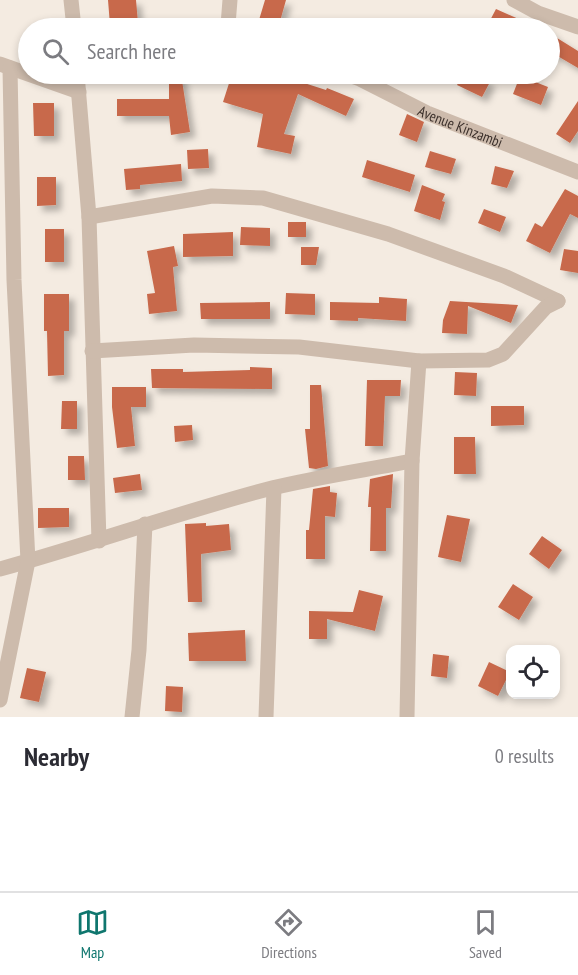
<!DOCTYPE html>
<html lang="en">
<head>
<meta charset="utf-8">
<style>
  :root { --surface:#fff; --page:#f2f2f3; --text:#2b2b33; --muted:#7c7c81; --line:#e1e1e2; --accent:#0f766e }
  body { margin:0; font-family:"PT Sans Narrow",sans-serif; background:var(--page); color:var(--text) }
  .controls { position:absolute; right:18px; bottom:18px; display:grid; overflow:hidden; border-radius:12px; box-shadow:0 3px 9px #0003 }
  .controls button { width:54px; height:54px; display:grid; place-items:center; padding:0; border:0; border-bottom:2px solid var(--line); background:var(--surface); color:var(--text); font:30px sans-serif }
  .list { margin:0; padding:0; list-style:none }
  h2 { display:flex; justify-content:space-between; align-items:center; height:78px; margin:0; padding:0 24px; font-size:26px }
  h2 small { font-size:20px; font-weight:400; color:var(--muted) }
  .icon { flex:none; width:33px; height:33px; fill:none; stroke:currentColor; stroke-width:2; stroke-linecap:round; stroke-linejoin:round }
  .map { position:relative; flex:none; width:578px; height:717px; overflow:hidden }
  .search { position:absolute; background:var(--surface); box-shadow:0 3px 9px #0003; left:18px; right:18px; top:18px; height:66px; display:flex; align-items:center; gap:15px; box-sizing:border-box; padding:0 21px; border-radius:33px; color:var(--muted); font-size:22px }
  .sheet { height:174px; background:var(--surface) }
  nav { display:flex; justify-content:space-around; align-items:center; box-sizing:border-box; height:84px; border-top:2px solid var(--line); background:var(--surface); font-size:16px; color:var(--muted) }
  nav a { display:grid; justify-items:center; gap:3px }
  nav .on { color:var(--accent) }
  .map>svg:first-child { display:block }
  .building { fill:#c8694b; filter:url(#shadow) }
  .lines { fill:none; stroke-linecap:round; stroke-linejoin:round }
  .street { stroke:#cdbbac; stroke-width:15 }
  .labels { text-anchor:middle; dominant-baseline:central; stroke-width:4.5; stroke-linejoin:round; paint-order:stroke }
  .street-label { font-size:15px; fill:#3b302b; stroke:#fbf5ee }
</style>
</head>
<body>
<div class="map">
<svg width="578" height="717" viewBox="0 0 578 717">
  <defs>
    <filter id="shadow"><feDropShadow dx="5.5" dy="5.5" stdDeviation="3" flood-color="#0004"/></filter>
  </defs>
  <rect width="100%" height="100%" fill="#f4ebe1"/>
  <path class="building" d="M108 0H136L138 23 110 25Z
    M265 0H286L279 25 259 20Z
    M496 9 539 28H486Z
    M549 33 578 51V68L549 51Z
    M169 74H181L190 132 171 135 169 116H117V99H169Z
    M232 74H276L326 90 327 88 354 99 346 116 298 94 284 134 295 136 291 154 257 147 263 114 223 102Z
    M463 74H474L490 82 482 97 457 85Z
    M520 76 548 87 541 105 513 94Z
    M578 101V131L570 143 556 134Z
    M33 103H54V136H34Z
    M407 114 424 122 417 142 399 135Z
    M208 149 209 168 188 169 187 150Z
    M430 151 456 159 451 174 425 167Z
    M367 160 415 175 410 192 362 177Z
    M181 164 182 181 140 185V189L126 190 124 169Z
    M495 166 514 171 507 188 491 184Z
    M37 177H56V205L37 206Z
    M422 185 445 194 442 201 445 202 440 220 414 211Z
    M565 189 578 196V218L570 214 550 253 526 241 535 223 542 227Z
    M484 209 506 217 500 232 478 223Z
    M288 222H306V237H288Z
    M241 227 270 228V246L240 245Z
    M45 229H64V262H45Z
    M233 232V256L183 257V234Z
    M174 246 178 266 173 267 177 311 149 314 147 294 155 293 147 251Z
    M301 247H319L316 265H301Z
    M564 249 578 251V273L560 270Z
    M286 293 315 294V315L285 314Z
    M44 294H69V331H64V375L48 376 47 331H44Z
    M379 297 407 299 406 321 358 318V321L330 320V302L379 303Z
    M450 301 466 302 518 305 511 323 468 306 467 334 442 333 443 320Z
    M270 302V319H201L200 303Z
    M250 367 272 368V389L152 388 151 369H183V372L250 370Z
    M455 372 477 373 476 396 454 395Z
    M367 380H401L400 396H385L383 446H365Z
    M310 385H321L328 466 316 469 309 468 305 429H310Z
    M112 387H146V407H131L135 446 117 448 112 407Z
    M62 401H77V429H61Z
    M491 406H524V425L491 426Z
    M192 425 193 440 175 442 174 426Z
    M454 437H475L476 474H454Z
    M68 456H84L85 480H68Z
    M140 474 142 490 115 493 113 478Z
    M393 474 391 508H386V551H370L371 507H368L370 479Z
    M330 486V492L337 493 335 517 325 516V559H306V530H309L313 489Z
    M38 508H69V527L38 528Z
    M447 515 470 519 461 562 438 557Z
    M206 523V526L229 524 231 550 201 554 202 602H188L185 524Z
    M542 536 562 550 549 569 529 554Z
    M513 584 533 597 519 620 498 607Z
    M359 590 383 596 375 631 327 619V639H309V611L353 612Z
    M245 630 246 661H189L188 633Z
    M433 654 449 656 447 678 431 676Z
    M489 662 510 672 498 696 478 686Z
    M27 668 46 672 39 702 20 698Z
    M166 686 183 687 182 712 165 711Z"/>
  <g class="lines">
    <g class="street">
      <path d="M71 0 74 28"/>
      <path d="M230 0 228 25 232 28"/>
      <path d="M514 0 538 13 578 27"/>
      <path d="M0 64 79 92"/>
      <path d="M77 74 89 217 99 541"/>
      <path id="s1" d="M346 74 360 79 427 113 578 172"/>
      <path d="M89 217 212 196 263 198 388 234 504 276 558 301"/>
      <path d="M92 351 194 345 299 347 419 361 488 360 503 354 546 307 558 301"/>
      <path d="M0 569C91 544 180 512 272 488 318 477 365 470 412 461"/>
      <path d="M0 700 28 561 14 280 10 68"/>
      <path d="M132 717 139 650 145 524"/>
      <path d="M266 717 274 488"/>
      <path d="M407 717 412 461 419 361"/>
    </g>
  </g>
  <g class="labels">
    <g class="street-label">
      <text stroke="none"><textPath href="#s1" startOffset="126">Avenue Kinzambi</textPath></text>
    </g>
  </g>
</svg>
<div class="controls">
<button><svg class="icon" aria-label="locate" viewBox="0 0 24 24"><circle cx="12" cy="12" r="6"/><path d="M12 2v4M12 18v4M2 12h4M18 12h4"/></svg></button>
</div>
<div class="search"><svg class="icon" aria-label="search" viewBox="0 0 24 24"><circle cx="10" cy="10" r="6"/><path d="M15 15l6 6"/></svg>Search here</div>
</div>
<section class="sheet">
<h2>Nearby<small>0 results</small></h2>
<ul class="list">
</ul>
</section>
<nav>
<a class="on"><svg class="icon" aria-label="map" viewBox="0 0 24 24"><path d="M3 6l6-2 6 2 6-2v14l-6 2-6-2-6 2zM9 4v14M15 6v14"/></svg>Map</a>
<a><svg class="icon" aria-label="directions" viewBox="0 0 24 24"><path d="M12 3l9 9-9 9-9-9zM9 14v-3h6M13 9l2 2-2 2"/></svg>Directions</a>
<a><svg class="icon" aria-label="saved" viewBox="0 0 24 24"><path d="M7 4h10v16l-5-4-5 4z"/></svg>Saved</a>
</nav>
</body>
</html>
